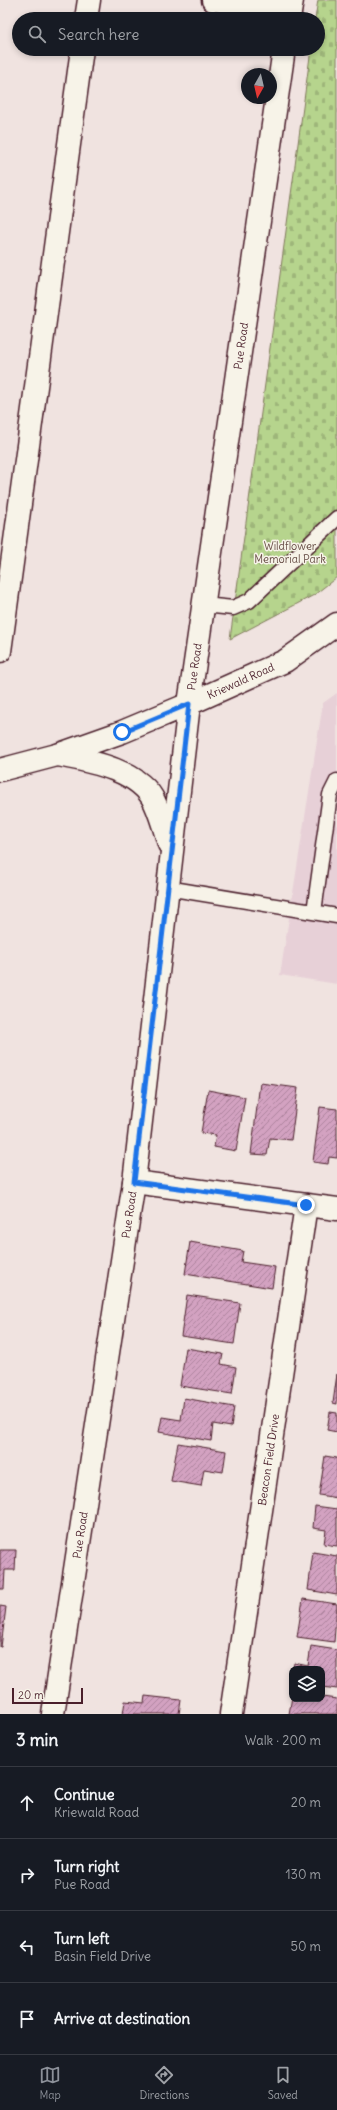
<!DOCTYPE html>
<html lang="en">
<head>
<meta charset="utf-8">
<style>
  :root { --surface:#171b24; --page:#20242c; --text:#f1f3f6; --muted:#9ea1a6; --line:#363941; --accent:#8c9099 }
  body { margin:0; font-family:Delius,sans-serif; background:var(--page); color:var(--text) }
  .controls { position:absolute; right:12px; bottom:12px; display:grid; overflow:hidden; border-radius:8px; box-shadow:0 2px 6px #0003 }
  .controls button { width:36px; height:36px; display:grid; place-items:center; padding:0; border:0; border-bottom:1px solid var(--line); background:var(--surface); color:var(--text); font:20px sans-serif }
  .compass { position:absolute; left:241px; top:68px; width:36px; height:36px; border-radius:50%; background:var(--surface); box-shadow:0 2px 6px #0003; rotate:188deg }
  .scale { position:absolute; left:12px; bottom:10px; width:71px; box-sizing:border-box; padding-left:4px; border:2px solid #4a1f2b; border-top:0; font-size:11px; line-height:14px; white-space:nowrap; color:#4a1f2b; -webkit-text-stroke:3px #f7f3e8; paint-order:stroke }
  .stop { position:absolute; width:12px; height:12px; margin:-9px; border:3px solid #1a73e8; border-radius:50%; background:#fff }
  .stop.end { background:#1a73e8; border-color:#fff; box-shadow:0 1px 4px #0008 }
  .list { margin:0; padding:0; list-style:none }
  h2 { display:flex; justify-content:space-between; align-items:center; height:52px; margin:0; padding:0 16px; font-size:17px }
  h2 small { font-size:13px; font-weight:400; color:var(--muted) }
  .list li { display:grid; grid-template-columns:26px 1fr auto; gap:12px; align-items:center; box-sizing:border-box; height:72px; padding:0 16px; border-top:1px solid var(--line) }
  .list b { display:block; font-size:15px; white-space:nowrap }
  .list p { margin:0; font-size:13px; white-space:nowrap; color:var(--muted) }
  .list em { font-size:13px; font-style:normal; color:var(--muted) }
  .icon { flex:none; width:22px; height:22px; fill:none; stroke:currentColor; stroke-width:2; stroke-linecap:round; stroke-linejoin:round }
  .map { position:relative; flex:none; width:337px; height:1714px; overflow:hidden }
  .search { position:absolute; background:var(--surface); box-shadow:0 2px 6px #0003; left:12px; right:12px; top:12px; height:44px; display:flex; align-items:center; gap:10px; box-sizing:border-box; padding:0 14px; border-radius:22px; color:var(--muted); font-size:15px }
  .sheet { height:340px; background:var(--surface) }
  nav { display:flex; justify-content:space-around; align-items:center; box-sizing:border-box; height:56px; border-top:1px solid var(--line); background:var(--surface); font-size:11px; color:var(--muted) }
  nav a { display:grid; justify-items:center; gap:2px }
  nav .on { color:var(--accent) }
  .map>svg:first-child { display:block }
  .built { fill:#e7d0d7 }
  .cemetery { fill:url(#cemetery-stones); stroke:#807a5c }
  .building { fill:url(#building-hatch); stroke:#4a1f2b }
  .lines { fill:none; stroke-linecap:round; stroke-linejoin:round }
  .service-casing { stroke:#4a1f2b; stroke-width:17 }
  .minor-casing { stroke:#4a1f2b; stroke-width:25 }
  .tertiary-casing { stroke:#4a1f2b; stroke-width:25 }
  .service { stroke:#f7f3e8; stroke-width:14 }
  .minor { stroke:#f7f3e8; stroke-width:22 }
  .tertiary { stroke:#f7f3e8; stroke-width:22 }
  .route { stroke:#1a73e8; stroke-width:5 }
  .labels { text-anchor:middle; dominant-baseline:central; stroke-width:3; stroke-linejoin:round; paint-order:stroke }
  .street-label { font-size:11px; fill:#4a1f2b; stroke:#f7f3e8 }
  .park-label { font-size:11px; fill:#654c44; stroke:#f7f3e8 }
</style>
</head>
<body>
<div class="map">
<svg width="337" height="1714" viewBox="0 0 337 1714">
  <defs>
    <pattern id="cemetery-stones" width="16" height="16" patternUnits="userSpaceOnUse"><rect width="16" height="16" fill="#b6d48d"/><path d="M2 7V4a2 2 0 0 1 4 0v3zM10 15v-3a2 2 0 0 1 4 0v3z" fill="#9eb67a"/></pattern>
    <pattern id="building-hatch" width="6" height="6" patternUnits="userSpaceOnUse"><rect width="6" height="6" fill="#d3a2c1"/><path d="M-1 1l2-2M0 6l6-6M5 7l2-2" fill="none" stroke="#ad839d"/></pattern>
  </defs>
  <rect width="100%" height="100%" fill="#f0e3e0"/>
  <filter id="ink" filterUnits="userSpaceOnUse"><feTurbulence type="fractalNoise" baseFrequency=".025" numOctaves="2"/><feDisplacementMap in="SourceGraphic" scale="8" xChannelSelector="R" yChannelSelector="G"/><feConvolveMatrix kernelMatrix="1 2 1 2 8 2 1 2 1" color-interpolation-filters="sRGB"/></filter>
  <g filter="url(#ink)">
    <path class="built" d="M337 693V984L280 975 323 703Z"/>
    <path class="cemetery" d="M318 0H337V577L314 595 230 639 311 49H318V19H315Z"/>
    <path class="building" d="M260 1083 298 1088 291 1140 270 1138 267 1155 251 1154Z
      M208 1090 245 1097 236 1151 214 1147 216 1135 201 1133Z
      M320 1107 337 1109V1158L329 1157 328 1164 313 1162Z
      M190 1242 243 1251 241 1262 275 1267 272 1288 185 1274Z
      M187 1295 240 1303 234 1344 181 1336Z
      M186 1348 223 1354 221 1364 236 1367 232 1394 180 1386Z
      M337 1374V1404L333 1403Z
      M184 1398 234 1407 231 1427 213 1424 211 1441 159 1432 162 1417 181 1420Z
      M330 1412 337 1413V1432L327 1430Z
      M178 1443 226 1451 223 1472 204 1469 201 1486 171 1481Z
      M325 1456 337 1458V1498L319 1495Z
      M315 1506 337 1509V1546L324 1544 326 1530 313 1528Z
      M0 1550H16L15 1570H5L4 1589H0Z
      M313 1552 337 1556V1595L308 1590Z
      M303 1599 337 1604 334 1642 297 1637Z
      M0 1606 6 1607 1 1647H0Z
      M311 1646 337 1650V1689L322 1687V1669H293L294 1663 308 1666Z
      M145 1696 181 1700 179 1714H123L125 1701 144 1703Z
      M292 1697V1699H322V1697L337 1699V1714H289Z"/>
    <g class="lines">
      <g class="service-casing">
        <path id="service" d="M204 605 233 608 249 601 337 518
          M167 888 337 916
          M314 912 330 795 337 781"/>
      </g>
      <g class="minor-casing">
        <g id="minor">
          <path d="M213 0 290 10"/>
          <path d="M86 19 89 0"/>
          <path d="M0 651 82 49"/>
          <path d="M134 1182 337 1209"/>
          <path id="s1" d="M231 1714 306 1205"/>
        </g>
      </g>
      <g class="tertiary-casing">
        <g id="tertiary">
          <path d="M289 19 292 0"/>
          <path d="M58 755C89 761 141 770 155 803 161 816 165 831 169 844"/>
          <path id="s2" d="M0 770 57 755 122 732 189 704 285 661 337 624"/>
          <path id="s3" d="M53 1714 134 1182 189 704 284 49"/>
        </g>
      </g>
      <use href="#service" class="service"/>
      <use href="#minor" class="minor"/>
      <use href="#tertiary" class="tertiary"/>
    </g>
  </g>
  <g class="lines" filter="url(#ink)">
    <path class="route" d="M122 732 189 704 134 1182 306 1205"/>
  </g>
  <g class="labels">
    <g class="street-label">
      <text stroke="none"><textPath href="#s3" startOffset="1381">Pue Road</textPath></text>
      <text stroke="none"><textPath href="#s3" startOffset="1057">Pue Road</textPath></text>
      <text stroke="none"><textPath href="#s2" startOffset="257">Kriewald Road</textPath></text>
      <text stroke="none"><textPath href="#s3" startOffset="505">Pue Road</textPath></text>
      <text stroke="none"><textPath href="#s1" startOffset="257">Beacon Field Drive</textPath></text>
      <text stroke="none"><textPath href="#s3" startOffset="181">Pue Road</textPath></text>
    </g>
    <g class="park-label">
      <text x="290" y="546">Wildflower<tspan x="290" dy="13">Memorial Park</tspan></text>
    </g>
  </g>
</svg>
<div class="controls">
<button><svg class="icon" aria-label="layers" viewBox="0 0 24 24"><path d="M12 4l9 5-9 5-9-5zM3 14l9 5 9-5"/></svg></button>
</div>
<svg class="compass" viewBox="-18 -18 36 36"><path d="M0-13l5 13h-10z" fill="#e53935"/><path d="M0 13l5-13h-10z" fill="#9ea1a6"/></svg>
<div class="scale">20 m</div>
<div class="stop" style="left:122px;top:732px"></div>
<div class="stop end" style="left:306px;top:1205px"></div>
<div class="search"><svg class="icon" aria-label="search" viewBox="0 0 24 24"><circle cx="10" cy="10" r="6"/><path d="M15 15l6 6"/></svg>Search here</div>
</div>
<section class="sheet">
<h2>3 min<small>Walk · 200 m</small></h2>
<ul class="list">
<li><svg class="icon" aria-label="ahead" viewBox="0 0 24 24"><path d="M12 20V5M6 11l6-6 6 6"/></svg><div><b>Continue</b><p>Kriewald Road</p></div><em>20 m</em></li>
<li><svg class="icon" aria-label="right" viewBox="0 0 24 24"><path d="M7 20v-9h11M14 6l5 5-5 5"/></svg><div><b>Turn right</b><p>Pue Road</p></div><em>130 m</em></li>
<li><svg class="icon" aria-label="left" viewBox="0 0 24 24"><path d="M17 20v-9H6M10 6l-5 5 5 5"/></svg><div><b>Turn left</b><p>Basin Field Drive</p></div><em>50 m</em></li>
<li><svg class="icon" aria-label="arrive" viewBox="0 0 24 24"><path d="M6 21V4h12l-3 4 3 4H6"/></svg><div><b>Arrive at destination</b></div></li>
</ul>
</section>
<nav>
<a class="on"><svg class="icon" aria-label="map" viewBox="0 0 24 24"><path d="M3 6l6-2 6 2 6-2v14l-6 2-6-2-6 2zM9 4v14M15 6v14"/></svg>Map</a>
<a><svg class="icon" aria-label="directions" viewBox="0 0 24 24"><path d="M12 3l9 9-9 9-9-9zM9 14v-3h6M13 9l2 2-2 2"/></svg>Directions</a>
<a><svg class="icon" aria-label="saved" viewBox="0 0 24 24"><path d="M7 4h10v16l-5-4-5 4z"/></svg>Saved</a>
</nav>
</body>
</html>
